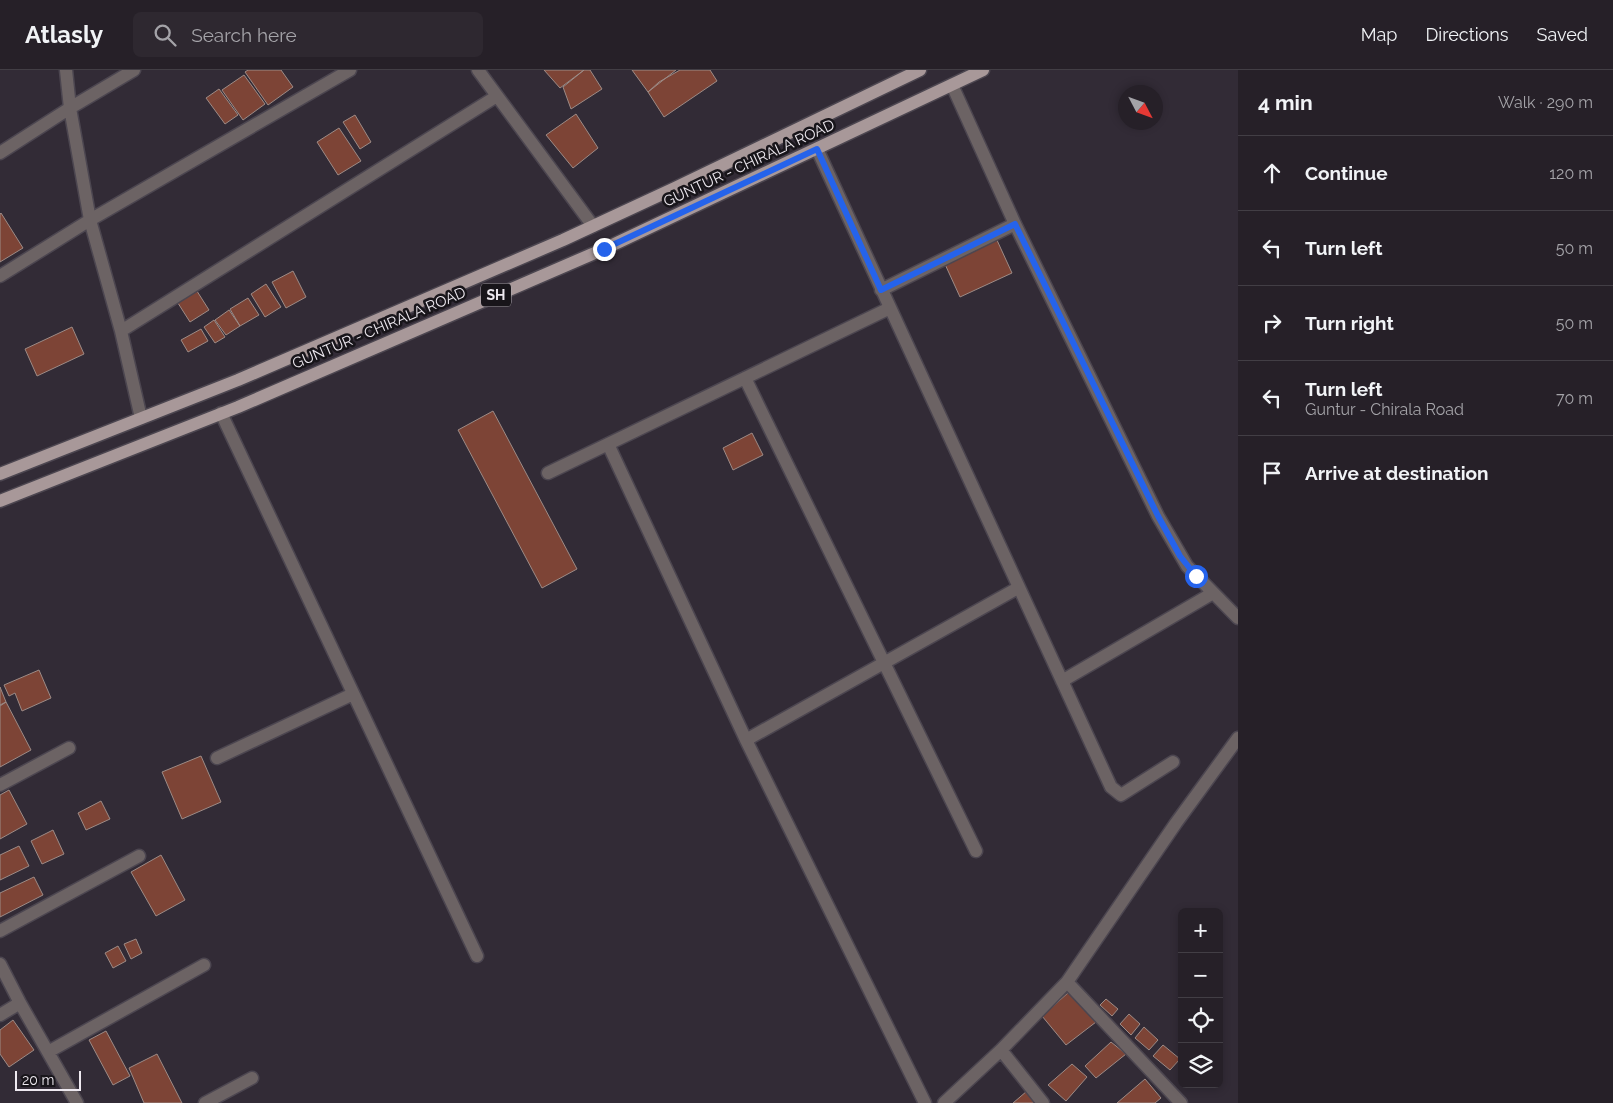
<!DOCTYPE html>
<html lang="en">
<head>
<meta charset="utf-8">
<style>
  :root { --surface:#262028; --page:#2e2830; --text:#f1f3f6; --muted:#a4a3a8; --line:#423e45 }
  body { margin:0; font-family:Raleway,sans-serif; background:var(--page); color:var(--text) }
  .controls { position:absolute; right:15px; bottom:15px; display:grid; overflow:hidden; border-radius:8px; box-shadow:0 2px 8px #0003 }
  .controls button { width:45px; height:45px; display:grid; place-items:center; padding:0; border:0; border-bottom:1px solid var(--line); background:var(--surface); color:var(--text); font:25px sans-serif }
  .compass { position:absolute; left:1118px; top:15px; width:45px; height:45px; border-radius:50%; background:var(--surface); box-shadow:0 2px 8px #0003; rotate:131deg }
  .scale { position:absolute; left:15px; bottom:12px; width:66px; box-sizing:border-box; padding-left:5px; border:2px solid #eee9f0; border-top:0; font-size:14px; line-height:18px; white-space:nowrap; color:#eee9f0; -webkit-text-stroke:4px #18151a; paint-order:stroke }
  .stop { position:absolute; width:15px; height:15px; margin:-11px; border:4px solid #2563eb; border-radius:50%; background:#fff }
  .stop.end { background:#2563eb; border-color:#fff; box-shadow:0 1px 5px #0008 }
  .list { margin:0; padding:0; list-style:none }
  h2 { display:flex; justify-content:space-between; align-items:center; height:65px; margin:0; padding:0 20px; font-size:21px }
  h2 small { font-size:16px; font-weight:400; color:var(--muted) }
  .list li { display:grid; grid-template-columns:32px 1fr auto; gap:15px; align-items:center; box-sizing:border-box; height:75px; padding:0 20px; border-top:1px solid var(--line) }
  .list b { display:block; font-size:19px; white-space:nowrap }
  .list p { margin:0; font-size:16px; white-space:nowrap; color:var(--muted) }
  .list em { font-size:16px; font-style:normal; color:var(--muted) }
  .icon { flex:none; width:28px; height:28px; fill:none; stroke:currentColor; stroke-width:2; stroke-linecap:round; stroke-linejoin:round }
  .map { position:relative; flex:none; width:1238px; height:1033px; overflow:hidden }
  header { display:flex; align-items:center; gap:30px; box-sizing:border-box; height:70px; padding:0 25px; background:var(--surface); border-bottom:1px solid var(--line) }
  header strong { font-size:24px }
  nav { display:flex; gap:28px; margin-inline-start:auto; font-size:18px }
  .search { width:350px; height:45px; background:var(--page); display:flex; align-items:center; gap:12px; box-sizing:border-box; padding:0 18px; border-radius:8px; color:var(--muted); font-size:19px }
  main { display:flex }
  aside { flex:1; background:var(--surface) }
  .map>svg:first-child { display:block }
  .building { fill:#7d4436; stroke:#9d8b86 }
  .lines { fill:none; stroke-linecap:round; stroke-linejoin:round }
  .minor-casing { stroke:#4c4650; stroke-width:15 }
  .primary-casing { stroke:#4c4650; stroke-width:15 }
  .minor { stroke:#6c6364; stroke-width:12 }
  .primary { stroke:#a89899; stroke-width:12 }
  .route { stroke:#2563eb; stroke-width:6 }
  .labels { text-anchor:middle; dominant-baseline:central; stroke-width:5; stroke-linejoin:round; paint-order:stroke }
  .shield { fill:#18151a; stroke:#aea9b0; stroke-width:1 }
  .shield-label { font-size:14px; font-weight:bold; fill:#eee9f0 }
  .street-label { font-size:15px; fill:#eee9f0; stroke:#18151a }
</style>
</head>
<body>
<header>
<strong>Atlasly</strong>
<div class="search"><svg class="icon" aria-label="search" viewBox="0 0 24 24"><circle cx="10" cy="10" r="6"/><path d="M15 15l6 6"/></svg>Search here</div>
<nav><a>Map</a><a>Directions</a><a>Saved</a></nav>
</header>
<main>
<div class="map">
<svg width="1238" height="1033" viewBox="0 0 1238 1033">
  <rect width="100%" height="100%" fill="#322b36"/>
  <path class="building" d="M248 0H281L293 17 268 35 245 2Z
    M544 0H584L560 18Z
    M584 0H590L602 19 571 39 563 17Z
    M632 0H676L648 22Z
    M680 0H710L717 11 664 47 648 22 659 12Z
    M244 5 265 34 243 50 222 20Z
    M219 19 238 45 225 54 206 28Z
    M576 44 598 78 573 98 546 65Z
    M355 45 371 72 360 79 343 52Z
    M339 58 361 91 338 105 317 72Z
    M1 143 23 178 0 192V144Z
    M996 168 1012 203 960 227 944 192Z
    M293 201 306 227 286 238 272 212Z
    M266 214 281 237 265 247 251 224Z
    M195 218 209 240 190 252 176 230Z
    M248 228 259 245 240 256 230 239Z
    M229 240 240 256 226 265 215 250Z
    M214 250 225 267 215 273 204 257Z
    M72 257 84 284 37 306 25 279Z
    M201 259 208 271 188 282 181 270Z
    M493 341 577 499 542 518 458 360Z
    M752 363 763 385 733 400 723 378Z
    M39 600 51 628 22 641 15 623 9 626 4 615Z
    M0 617 6 632 0 635Z
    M6 632 31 680 0 697V636Z
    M201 686 221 732 182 749 162 702Z
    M9 720 27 754 0 769V725Z
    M101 731 110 749 86 760 78 743Z
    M53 760 64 784 42 794 31 771Z
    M19 776 29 796 0 810V785Z
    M161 785 185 830 156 846 131 802Z
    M34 807 43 825 0 847V823Z
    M136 869 142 883 131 889 124 874Z
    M118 876 126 891 113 898 105 883Z
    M1069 922 1096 952 1066 975 1042 946Z
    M1106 929 1118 939 1112 946 1100 935Z
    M1129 944 1140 954 1131 965 1120 954Z
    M13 950 34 980 9 997 0 984V960Z
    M1144 957 1158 970 1149 980 1135 968Z
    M106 961 130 1006 113 1015 89 970Z
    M1111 972 1126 984 1096 1008 1085 996Z
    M1163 975 1180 989 1170 1000 1153 986Z
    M157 984 182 1033H144L129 998Z
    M1072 994 1087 1007 1066 1031 1048 1015Z
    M1145 1009 1161 1028 1155 1033H1117Z
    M1027 1021 1037 1033H1013Z"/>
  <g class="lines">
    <g class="minor-casing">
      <path id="minor" d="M66 0 70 38 90 150 121 261 141 348
        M478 0 593 156
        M952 15 1015 154 1158 446 1187 496 1238 548
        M817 79 1111 717 1121 725 1173 692
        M0 83 70 38 134 0
        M0 206 90 150 350 0
        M881 220 1015 154
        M121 261 497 26
        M745 308 976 781
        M221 343 477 886
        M608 374 746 670 925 1033
        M548 403 890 238
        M1062 611 1213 523
        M746 670 1018 518
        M217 688 353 624
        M0 715 69 678
        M0 861 139 786
        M0 894 20 933 77 1033
        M1067 912 1181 1033
        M0 945 20 933
        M1001 980 1043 1033
        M48 982 204 895
        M205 1033 252 1008
        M944 1033 1001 980 1067 912 1176 753 1238 668"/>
    </g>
    <g class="primary-casing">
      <path id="primary" d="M0 404 238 310 563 170 675 118 920 0
        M0 431 238 337 604 179 983 0"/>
    </g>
    <use href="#minor" class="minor"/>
    <use href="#primary" class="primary"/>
  </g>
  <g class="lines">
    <path class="route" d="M604 179 817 79 881 220 1015 154 1158 446 1180 486 1196 506"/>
  </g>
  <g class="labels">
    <rect class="shield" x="481" y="213.5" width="30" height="23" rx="4"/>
    <g class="shield-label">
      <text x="496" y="225">SH</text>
    </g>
    <g class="street-label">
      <text transform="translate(749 93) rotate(-25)">GUNTUR - CHIRALA ROAD</text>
      <text transform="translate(379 258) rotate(-23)">GUNTUR - CHIRALA ROAD</text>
    </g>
  </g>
</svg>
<div class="controls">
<button>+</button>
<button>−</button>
<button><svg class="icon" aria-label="locate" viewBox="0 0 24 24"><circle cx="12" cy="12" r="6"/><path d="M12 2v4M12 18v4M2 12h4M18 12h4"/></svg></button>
<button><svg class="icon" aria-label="layers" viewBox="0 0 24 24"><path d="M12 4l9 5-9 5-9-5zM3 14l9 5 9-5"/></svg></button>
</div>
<svg class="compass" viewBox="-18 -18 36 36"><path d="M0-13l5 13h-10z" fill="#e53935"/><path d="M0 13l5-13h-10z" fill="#a4a3a8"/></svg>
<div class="scale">20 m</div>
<div class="stop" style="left:1196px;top:506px"></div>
<div class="stop end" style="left:604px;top:179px"></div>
</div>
<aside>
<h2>4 min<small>Walk · 290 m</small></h2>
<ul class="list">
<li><svg class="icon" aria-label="ahead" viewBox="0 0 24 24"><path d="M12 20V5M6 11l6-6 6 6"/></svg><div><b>Continue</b></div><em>120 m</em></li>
<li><svg class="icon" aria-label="left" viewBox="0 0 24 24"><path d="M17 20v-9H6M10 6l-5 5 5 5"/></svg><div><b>Turn left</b></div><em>50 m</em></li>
<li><svg class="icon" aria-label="right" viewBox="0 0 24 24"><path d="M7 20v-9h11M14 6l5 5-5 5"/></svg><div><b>Turn right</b></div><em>50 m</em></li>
<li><svg class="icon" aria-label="left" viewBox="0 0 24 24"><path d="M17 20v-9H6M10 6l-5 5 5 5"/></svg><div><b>Turn left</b><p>Guntur - Chirala Road</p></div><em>70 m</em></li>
<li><svg class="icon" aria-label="arrive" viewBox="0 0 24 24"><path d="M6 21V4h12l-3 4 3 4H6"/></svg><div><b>Arrive at destination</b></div></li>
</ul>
</aside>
</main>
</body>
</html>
